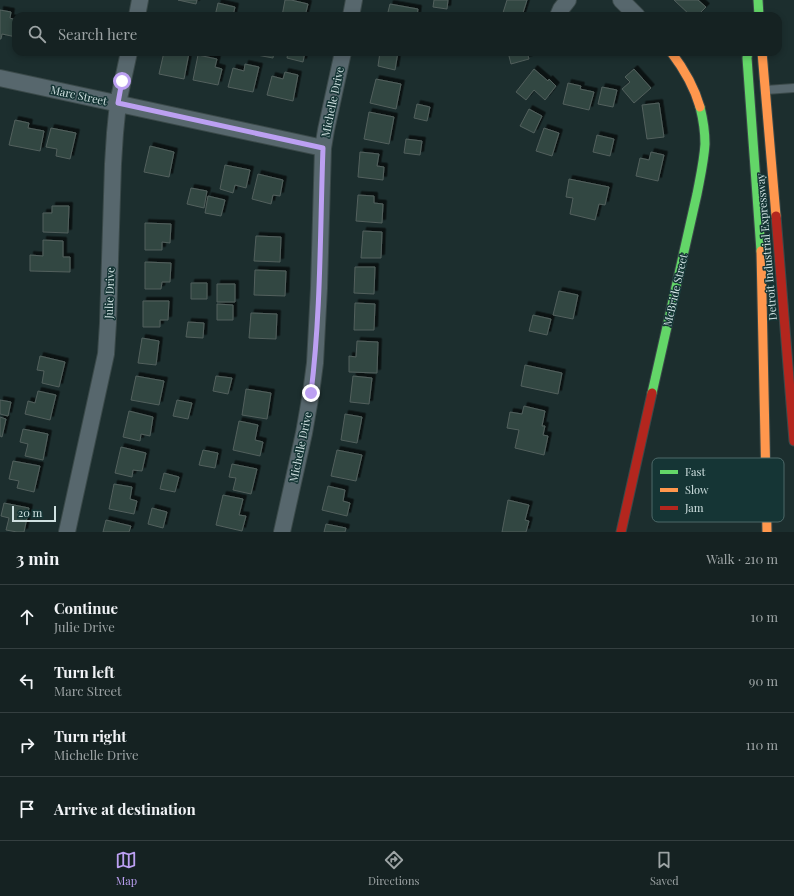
<!DOCTYPE html>
<html lang="en">
<head>
<meta charset="utf-8">
<style>
  :root { --surface:#152222; --page:#222f2f; --text:#f1f3f6; --muted:#9da4a5; --line:#343f40; --accent:#bca0f2 }
  body { margin:0; font-family:"Playfair Display",serif; background:var(--page); color:var(--text) }
  .scale { position:absolute; left:12px; bottom:10px; width:44px; box-sizing:border-box; padding-left:4px; border:2px solid #cfe0e0; border-top:0; font-size:11px; line-height:14px; white-space:nowrap; color:#cfe0e0; -webkit-text-stroke:3px #153535; paint-order:stroke }
  .stop { position:absolute; width:12px; height:12px; margin:-9px; border:3px solid #bca0f2; border-radius:50%; background:#fff }
  .stop.end { background:#bca0f2; border-color:#fff; box-shadow:0 1px 4px #0008 }
  .list { margin:0; padding:0; list-style:none }
  h2 { display:flex; justify-content:space-between; align-items:center; height:52px; margin:0; padding:0 16px; font-size:17px }
  h2 small { font-size:13px; font-weight:400; color:var(--muted) }
  .list li { display:grid; grid-template-columns:26px 1fr auto; gap:12px; align-items:center; box-sizing:border-box; height:64px; padding:0 16px; border-top:1px solid var(--line) }
  .list b { display:block; font-size:15px; white-space:nowrap }
  .list p { margin:0; font-size:13px; white-space:nowrap; color:var(--muted) }
  .list em { font-size:13px; font-style:normal; color:var(--muted) }
  .icon { flex:none; width:22px; height:22px; fill:none; stroke:currentColor; stroke-width:2; stroke-linecap:round; stroke-linejoin:round }
  .map { position:relative; flex:none; width:794px; height:532px; overflow:hidden }
  .search { position:absolute; background:var(--surface); box-shadow:0 2px 6px #0003; left:12px; right:12px; top:12px; height:44px; display:flex; align-items:center; gap:10px; box-sizing:border-box; padding:0 14px; border-radius:12px; color:var(--muted); font-size:15px }
  .sheet { height:308px; background:var(--surface) }
  nav { display:flex; justify-content:space-around; align-items:center; box-sizing:border-box; height:56px; border-top:1px solid var(--line); background:var(--surface); font-size:11px; color:var(--muted) }
  nav a { display:grid; justify-items:center; gap:2px }
  nav .on { color:var(--accent) }
  .map>svg:first-child { display:block }
  .building { fill:#334742; stroke:#52605d; filter:url(#shadow) }
  .lines { fill:none; stroke-linecap:round; stroke-linejoin:round }
  .lane-casing { stroke:#3a4949; stroke-width:10 }
  .street-casing { stroke:#3a4949; stroke-width:18 }
  .fast-casing { stroke:#3a4949; stroke-width:11 }
  .slow-casing { stroke:#3a4949; stroke-width:11 }
  .jam-casing { stroke:#3a4949; stroke-width:11 }
  .lane { stroke:#57676d; stroke-width:8 }
  .street { stroke:#57676d; stroke-width:16 }
  .fast { stroke:#63d668; stroke-width:9 }
  .slow { stroke:#ff974d; stroke-width:9 }
  .jam { stroke:#b3261e; stroke-width:9 }
  .route { stroke:#bca0f2; stroke-width:5 }
  .labels { text-anchor:middle; dominant-baseline:central; stroke-width:3; stroke-linejoin:round; paint-order:stroke }
  .street-label { font-size:11px; fill:#cfe0e0; stroke:#153535 }
  .key { fill:#153535; stroke:#4d6868; stroke-width:1 }
  .key-label { font-size:11px; fill:#cfe0e0 }
</style>
</head>
<body>
<div class="map">
<svg width="794" height="532" viewBox="0 0 794 532">
  <defs>
    <filter id="shadow"><feDropShadow dx="3.5" dy="-3.5" stdDeviation="0" flood-color="#0009"/></filter>
  </defs>
  <rect width="100%" height="100%" fill="#1c2e2e"/>
  <path class="building" d="M178 0H197L196 4Z
    M285 0H291L308 4 305 16H282Z
    M434 0H448L447 9 433 7Z
    M507 0H527L522 16H502Z
    M674 0H698L706 7 697 16H691Z
    M218 3 235 7 233 16H215Z
    M390 4 418 9 417 16H387Z
    M0 10 11 12 10 18 16 20V37L2 34 1 39H0Z
    M164 52H182L189 53 184 79 159 74Z
    M258 52H274L273 58 257 55Z
    M288 52H305L303 62 287 58Z
    M380 52H398L395 70 378 66Z
    M508 52H527L529 59 511 64Z
    M198 55 217 59 215 67 222 69 218 85 193 80Z
    M245 64 259 67 253 92 228 87 233 68 244 71Z
    M534 69 548 81 549 79 556 86 545 100 534 90 526 100 516 92Z
    M634 69 651 88 634 103 622 89 630 82 625 77Z
    M285 72 298 75 293 101 267 95 272 76 283 79Z
    M376 79 401 84 396 109 370 103Z
    M568 83 581 86 580 89 594 92 589 110 563 104Z
    M602 87 617 90 613 107 598 104Z
    M659 103 664 137 647 139 642 105Z
    M417 104 430 107 427 121 414 118Z
    M529 109 542 116 534 133 520 126Z
    M369 112 394 117 389 144 364 139Z
    M15 120 29 123 28 128 44 131 40 151 9 145Z
    M51 128 76 133 70 159 56 156 57 149 46 147Z
    M544 128 559 133 552 156 536 151Z
    M597 135 614 139 610 156 593 152Z
    M406 139 422 141 420 155 404 153Z
    M150 146 174 152 169 177 144 172Z
    M360 152 379 154 377 166 384 167 383 180 358 177Z
    M651 152 664 155 658 181 636 176 640 158 649 160Z
    M225 165 250 170 246 188 235 185 233 193 220 189Z
    M258 174 283 180 280 196 273 195 271 204 252 199Z
    M569 179 609 187 605 205 599 204 595 220 570 214 573 198 566 197Z
    M191 188 207 191 204 208 187 204Z
    M358 195 374 196V203L383 204 382 223 356 221Z
    M208 196 225 200 221 216 205 213Z
    M52 206H69L68 233 43 232V213H52Z
    M145 223 171 224 170 243 162 242V250H145Z
    M363 231 382 232 381 258H361Z
    M256 236 281 237 280 262 254 261Z
    M43 240 63 241V257H70V272L30 271V255L43 256Z
    M145 262 171 263 170 282H162L161 289H145Z
    M355 267H375L374 294 354 293Z
    M255 270 286 271 285 296 254 295Z
    M191 283H207V299H191Z
    M217 284H235V302H217Z
    M559 291 578 295 573 319 553 315Z
    M143 301H169L168 320H160V327H143Z
    M355 303 375 304 374 330H354Z
    M217 304 233 305V320H217Z
    M251 313 277 314 276 339 249 338Z
    M533 315 551 319 547 335 529 331Z
    M188 322 204 323 203 338 186 337Z
    M142 338 159 341 156 365 138 363Z
    M357 341 378 342 377 373 349 372V356L356 357Z
    M40 356 65 362 59 387 42 383 44 371 37 370Z
    M525 365 562 373 558 394 521 386Z
    M136 376 164 381 159 405 131 400Z
    M216 376 232 378 228 394 213 391Z
    M353 376 372 378 369 404 350 402Z
    M246 389 271 393 267 419 242 415Z
    M38 391 56 395 50 420 25 414 28 401 35 403Z
    M0 400 11 402 8 416 0 414Z
    M177 400 192 403 188 419 173 416Z
    M524 406 545 411 542 426H545L543 435 548 436 544 455 515 448 519 430 507 428 510 412 522 414Z
    M129 411 153 417 150 436 141 434 140 441 123 437Z
    M345 414 362 417 357 443 341 440Z
    M0 417 6 419 2 437 0 436Z
    M239 421 258 425 255 440 263 442 260 456 233 450Z
    M23 429 48 434 43 460 25 456 28 444 20 442Z
    M121 447 146 453 142 471 133 470 132 477 115 473Z
    M203 450 218 453 215 468 199 465Z
    M337 450 362 455 356 481 331 476Z
    M13 461 40 466 34 492 17 488 19 481 9 479Z
    M232 464 257 469 251 494 233 490 236 478 229 477Z
    M164 473 179 477 175 492 160 489Z
    M114 484 132 487 130 499 137 501 134 514 109 509Z
    M328 486 345 490 343 501 350 503 347 516 322 510Z
    M223 495 243 499 239 515 246 516 242 531 216 525Z
    M508 500 529 505 525 520 529 521 526 532H502Z
    M4 503 29 508 24 532H17L6 530 9 518 1 516Z
    M152 508 167 512 163 528 148 524Z
    M106 520 131 526 129 532H103Z
    M326 524 346 528 345 532H324Z"/>
  <g class="lines">
    <g class="lane-casing">
      <path id="lane" d="M766 90 794 88"/>
    </g>
    <g class="street-casing">
      <path id="street" d="M621 0 637 16
        M137 16 140 0
        M351 16 354 0
        M558 16 561 9 568 0
        M0 78 323 148
        M67 532 106 354 108 323 113 164 115 133 118 103 129 52
        M282 532 304 433 311 393 315 363 319 288 323 148 326 130 343 52"/>
    </g>
    <g class="fast-casing">
      <path id="fast" d="M758 0 759 16
        M748 52 747 58 761 251
        M652 393 697 194C700 178 704 161 705 144 705 131 703 119 700 107"/>
    </g>
    <g class="slow-casing">
      <path id="slow" d="M671 52C684 69 694 86 700 107
        M762 52 776 216
        M761 251 767 532"/>
    </g>
    <g class="jam-casing">
      <path id="jam" d="M776 216 794 441
        M621 532 652 393"/>
    </g>
    <use href="#lane" class="lane"/>
    <use href="#street" class="street"/>
    <use href="#fast" class="fast"/>
    <use href="#slow" class="slow"/>
    <use href="#jam" class="jam"/>
  </g>
  <g class="lines">
    <path class="route" d="M122 81 118 103 323 148C320 230 321 312 311 393"/>
  </g>
  <g class="labels">
    <g class="street-label">
      <text transform="translate(79 95) rotate(12)">Marc Street</text>
      <text transform="translate(332 102) rotate(-78)">Michelle Drive</text>
      <text transform="translate(766 247) rotate(-95)">Detroit Industrial Expressway</text>
      <text transform="translate(675 290) rotate(-77)">McBride Street</text>
      <text transform="translate(109 293) rotate(-88)">Julie Drive</text>
      <text transform="translate(300 447) rotate(-78)">Michelle Drive</text>
    </g>
  </g>
  <rect x="652" y="458" width="132" height="64" rx="6" class="key"/>
  <rect x="660" y="470" width="18" height="4" fill="#63d668"/>
  <rect x="660" y="488" width="18" height="4" fill="#ff974d"/>
  <rect x="660" y="506" width="18" height="4" fill="#b3261e"/>
  <g class="key-label">
    <text x="685" y="476">Fast</text>
    <text x="685" y="494">Slow</text>
    <text x="685" y="512">Jam</text>
  </g>
</svg>
<div class="scale">20 m</div>
<div class="stop" style="left:122px;top:81px"></div>
<div class="stop end" style="left:311px;top:393px"></div>
<div class="search"><svg class="icon" aria-label="search" viewBox="0 0 24 24"><circle cx="10" cy="10" r="6"/><path d="M15 15l6 6"/></svg>Search here</div>
</div>
<section class="sheet">
<h2>3 min<small>Walk · 210 m</small></h2>
<ul class="list">
<li><svg class="icon" aria-label="ahead" viewBox="0 0 24 24"><path d="M12 20V5M6 11l6-6 6 6"/></svg><div><b>Continue</b><p>Julie Drive</p></div><em>10 m</em></li>
<li><svg class="icon" aria-label="left" viewBox="0 0 24 24"><path d="M17 20v-9H6M10 6l-5 5 5 5"/></svg><div><b>Turn left</b><p>Marc Street</p></div><em>90 m</em></li>
<li><svg class="icon" aria-label="right" viewBox="0 0 24 24"><path d="M7 20v-9h11M14 6l5 5-5 5"/></svg><div><b>Turn right</b><p>Michelle Drive</p></div><em>110 m</em></li>
<li><svg class="icon" aria-label="arrive" viewBox="0 0 24 24"><path d="M6 21V4h12l-3 4 3 4H6"/></svg><div><b>Arrive at destination</b></div></li>
</ul>
</section>
<nav>
<a class="on"><svg class="icon" aria-label="map" viewBox="0 0 24 24"><path d="M3 6l6-2 6 2 6-2v14l-6 2-6-2-6 2zM9 4v14M15 6v14"/></svg>Map</a>
<a><svg class="icon" aria-label="directions" viewBox="0 0 24 24"><path d="M12 3l9 9-9 9-9-9zM9 14v-3h6M13 9l2 2-2 2"/></svg>Directions</a>
<a><svg class="icon" aria-label="saved" viewBox="0 0 24 24"><path d="M7 4h10v16l-5-4-5 4z"/></svg>Saved</a>
</nav>
</body>
</html>
